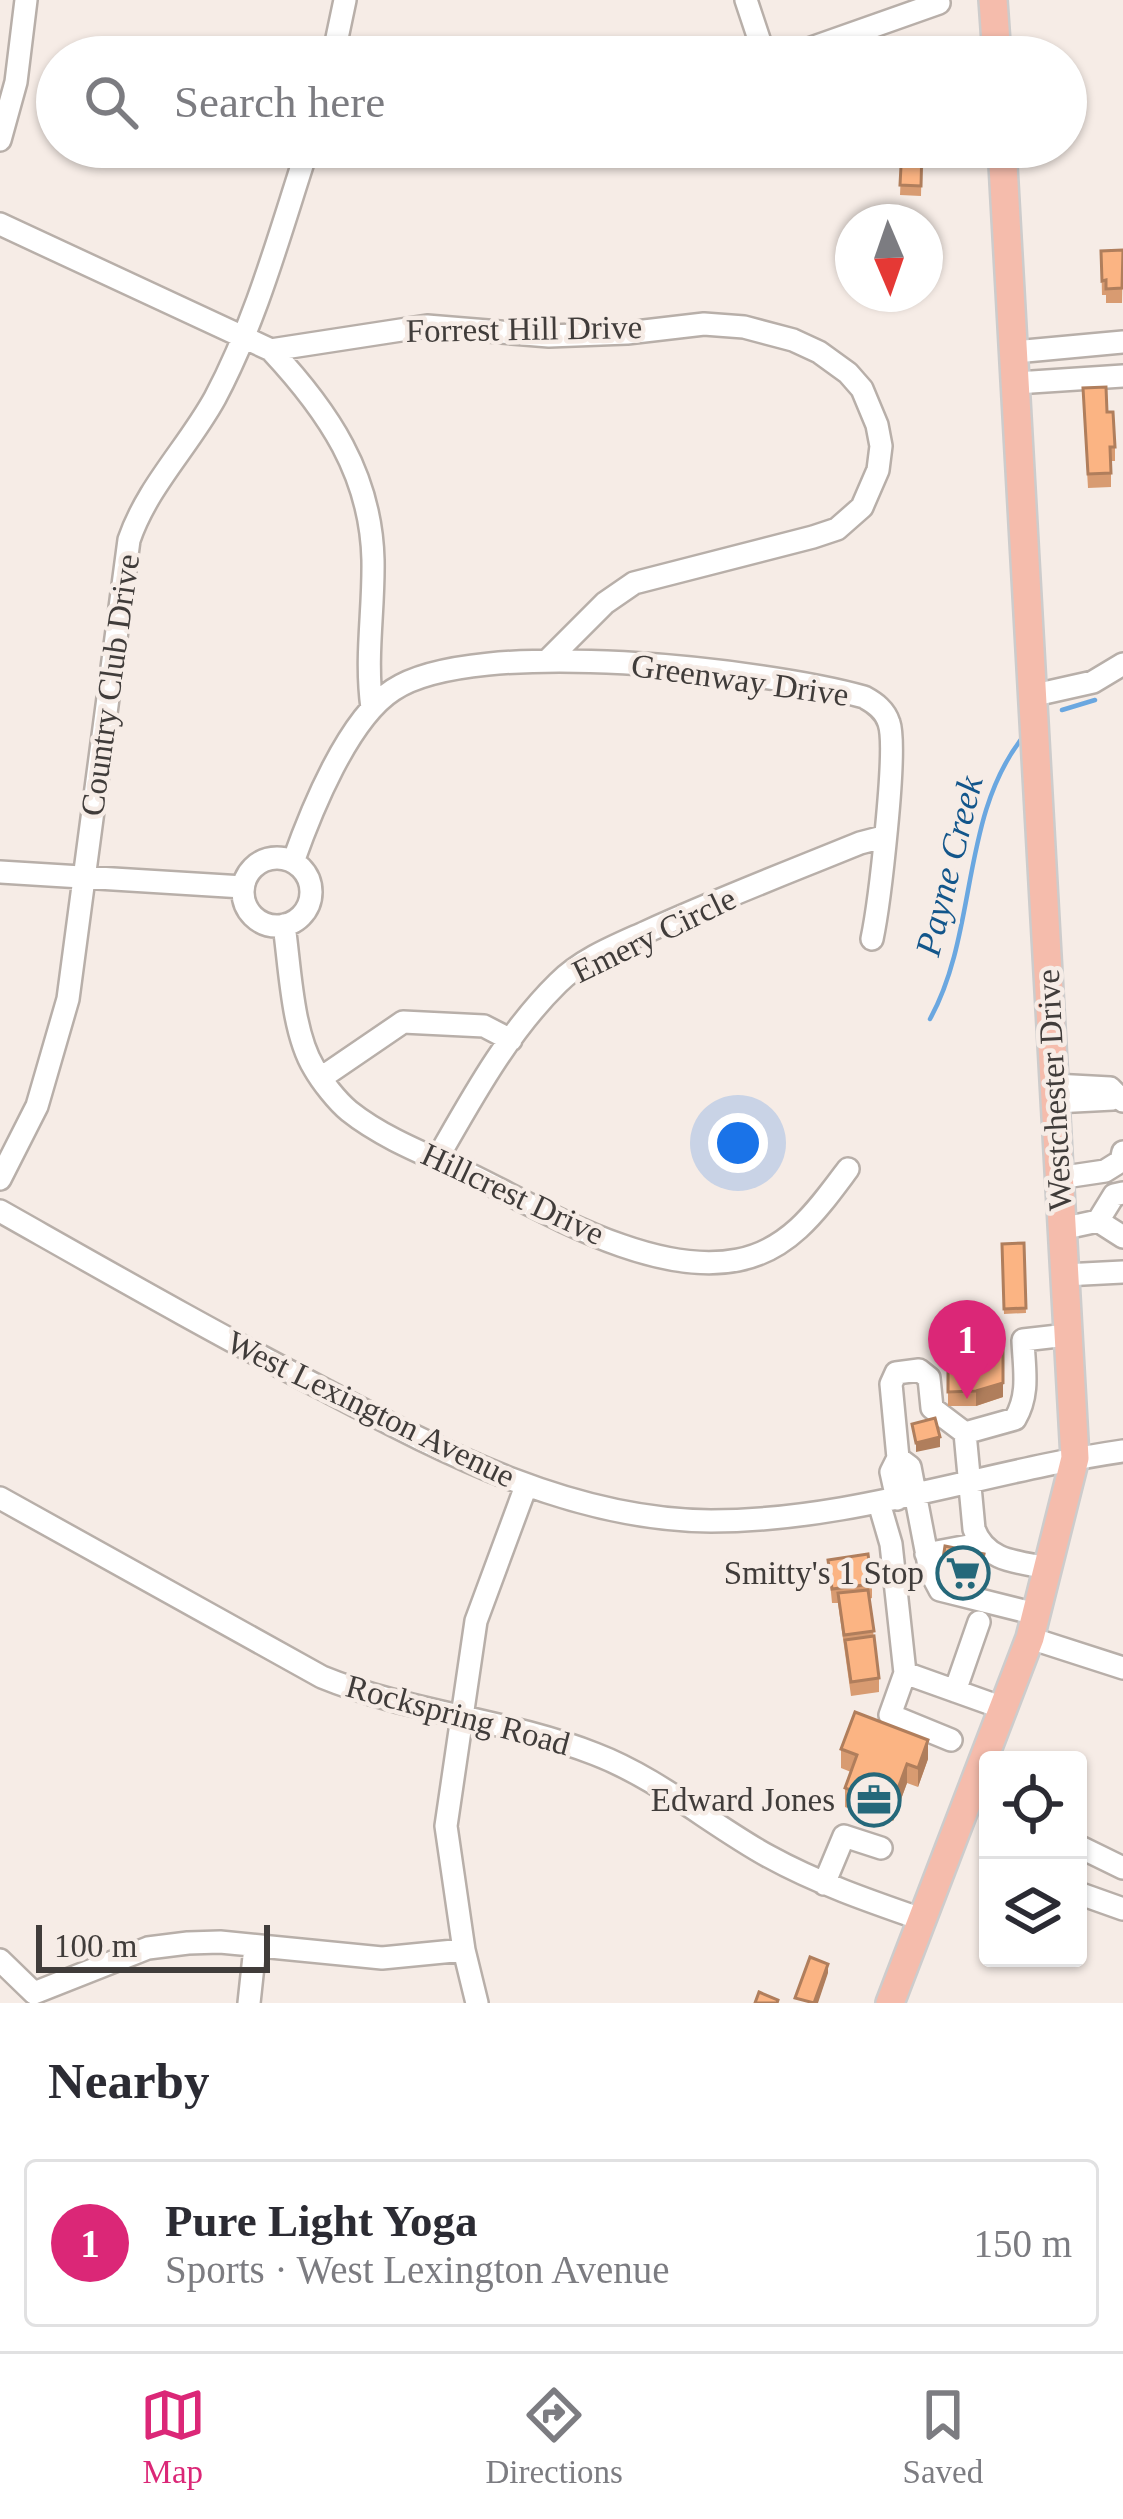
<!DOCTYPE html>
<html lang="en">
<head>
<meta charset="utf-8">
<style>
  :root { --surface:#fff; --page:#f2f2f3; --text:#2b2b33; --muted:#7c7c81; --line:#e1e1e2; --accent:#db2777 }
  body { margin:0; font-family:"Times New Roman",serif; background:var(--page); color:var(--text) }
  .controls { position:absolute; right:36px; bottom:36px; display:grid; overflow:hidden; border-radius:12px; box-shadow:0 3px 9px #0004 }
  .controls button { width:108px; height:108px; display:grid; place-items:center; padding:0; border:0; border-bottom:3px solid var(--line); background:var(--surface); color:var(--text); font:60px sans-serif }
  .compass { position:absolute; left:835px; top:204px; width:108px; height:108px; border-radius:50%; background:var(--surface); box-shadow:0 3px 9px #0004; rotate:178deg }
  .scale { position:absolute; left:36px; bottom:30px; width:234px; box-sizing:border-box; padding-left:12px; border:6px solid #403c3a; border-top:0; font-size:33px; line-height:42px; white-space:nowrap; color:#403c3a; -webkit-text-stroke:9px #f6ece6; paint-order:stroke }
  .you { position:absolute; left:738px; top:1143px; width:42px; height:42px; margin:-30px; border:9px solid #fff; border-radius:50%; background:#1a73e8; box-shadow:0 0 0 18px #1a73e833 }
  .badge { display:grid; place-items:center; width:78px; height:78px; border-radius:50%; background:var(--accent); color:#fff; font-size:39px; font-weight:700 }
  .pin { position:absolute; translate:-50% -99px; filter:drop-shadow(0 3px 6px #0008) }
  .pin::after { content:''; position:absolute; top:63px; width:42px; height:36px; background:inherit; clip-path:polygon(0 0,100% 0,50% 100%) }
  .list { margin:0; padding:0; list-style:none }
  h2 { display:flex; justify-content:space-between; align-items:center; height:156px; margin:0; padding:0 48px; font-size:51px }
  h2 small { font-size:39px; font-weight:400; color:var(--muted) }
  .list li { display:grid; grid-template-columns:78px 1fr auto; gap:36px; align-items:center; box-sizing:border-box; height:168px; margin:0 24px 24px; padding:0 24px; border:3px solid var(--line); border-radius:12px }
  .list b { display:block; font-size:45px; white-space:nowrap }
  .list p { margin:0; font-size:39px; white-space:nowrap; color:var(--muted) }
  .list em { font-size:39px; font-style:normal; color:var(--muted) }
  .icon { flex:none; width:66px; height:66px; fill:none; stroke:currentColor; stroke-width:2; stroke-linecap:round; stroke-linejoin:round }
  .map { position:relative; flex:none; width:1123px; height:2003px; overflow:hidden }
  .search { position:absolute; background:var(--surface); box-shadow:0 3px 9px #0004; left:36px; right:36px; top:36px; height:132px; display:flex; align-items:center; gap:30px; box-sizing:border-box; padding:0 42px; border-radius:66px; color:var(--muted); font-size:45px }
  .sheet { height:348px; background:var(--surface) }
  nav { display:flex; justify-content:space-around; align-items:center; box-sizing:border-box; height:168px; border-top:3px solid var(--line); background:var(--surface); font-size:33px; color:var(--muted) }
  nav a { display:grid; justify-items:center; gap:6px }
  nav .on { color:var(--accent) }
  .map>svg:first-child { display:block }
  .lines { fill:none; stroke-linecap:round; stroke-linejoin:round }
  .stream { stroke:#6aa7e0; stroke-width:4.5 }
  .minor-casing { stroke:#b8afa9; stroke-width:26 }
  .major-casing { stroke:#cdcccc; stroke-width:32 }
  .minor { stroke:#fff; stroke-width:21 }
  .major { stroke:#f5bcac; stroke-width:27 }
  .wall { fill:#d89b71 }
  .shaded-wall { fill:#b07e5c }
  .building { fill:#fbb483; stroke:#b07e5c; stroke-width:3 }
  .labels { text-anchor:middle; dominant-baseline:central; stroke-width:9; stroke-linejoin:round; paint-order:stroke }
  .street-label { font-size:33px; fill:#403c3a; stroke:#f6ece6 }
  .poi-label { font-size:33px; fill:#403c3a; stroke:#f6ece6; text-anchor:end }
  .water-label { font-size:36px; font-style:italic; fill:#13568b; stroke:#f6ece6 }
</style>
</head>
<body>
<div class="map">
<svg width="1123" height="2003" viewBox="0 0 1123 2003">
  <rect width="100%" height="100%" fill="#f6ece6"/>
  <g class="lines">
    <path class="stream" d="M1062 710 1095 700
      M930 1019C978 932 960 816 1023 737"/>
    <g class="minor-casing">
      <path id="minor" d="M746 0 765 57
        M333 57 345 0
        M786 57 939 3
        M0 140 16 82 26 0
        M0 224 271 350 427 326 549 336 627 333 704 324 744 327 793 340 819 352 848 373 862 389 877 425 881 446 878 470 862 507 837 529 813 537 634 583 605 603 548 660
        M271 350C328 411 371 474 373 560 374 611 365 656 372 708
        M1015 352 1123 342
        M1016 383 1123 376
        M1035 695 1093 682 1123 664
        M243 892a34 34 0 1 1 68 0a34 34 0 1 1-68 0Z
        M293 862C311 811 348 719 393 690 475 635 769 670 864 697 875 703 885 710 889 723 898 749 879 906 872 939
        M0 872 243 887
        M284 925C290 967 292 1032 314 1068 322 1082 337 1101 349 1111 384 1139 430 1156 471 1175 545 1211 652 1277 738 1260 790 1250 818 1209 848 1169
        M321 1078 403 1022 484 1026 511 1040
        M1054 1085 1110 1088 1123 1101
        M1055 1102 1113 1099
        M437 1159C472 1098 507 1033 558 983 582 959 615 946 646 932 716 900 789 872 860 843L883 837
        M1058 1178 1105 1171 1121 1161 1123 1152
        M0 1179 37 1106 68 999 129 540C147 487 188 447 215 398 257 319 280 232 308 147
        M0 1211C108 1272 216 1334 327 1391 447 1454 572 1520 711 1521 852 1521 985 1471 1123 1451
        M1098 1221 1123 1237
        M1061 1229 1098 1221 1114 1195 1123 1193
        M1064 1275 1123 1272
        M898 1458 891 1384 896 1373 919 1370 929 1378 932 1408 965 1433
        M0 1498 322 1677C410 1713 506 1719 595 1754 658 1778 710 1824 768 1856 817 1883 869 1901 921 1919
        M897 1499 891 1472 898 1458 910 1467 930 1571 940 1590 1036 1614
        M879 1503 891 1544 905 1673 1003 1708
        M926 1554 979 1544
        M1049 1568C1019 1562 986 1562 974 1529L965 1433 1015 1419C1030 1394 1024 1368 1023 1340L1067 1335
        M1030 1638 1123 1668
        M905 1673 890 1715 951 1740
        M955 1691 979 1622
        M1078 1846 1123 1868
        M824 1884 844 1836 881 1848
        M1078 1893 1123 1909
        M0 1960 34 1993 148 1948 188 1943 220 1942 382 1958 464 1950
        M249 2003 255 1947
        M477 2003 464 1950 446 1826 476 1621 526 1486"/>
    </g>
    <g class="major-casing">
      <path id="major" d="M993 0 997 57
        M890 2003 1030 1638 1075 1458 1002 147"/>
    </g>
    <use href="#minor" class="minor"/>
    <use href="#major" class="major"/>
  </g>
  <path class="wall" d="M902 147H922L921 196 900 195Z
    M1123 250 1122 303H1106V295H1102L1101 251Z
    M1083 402 1107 412 1115 447V461H1111V487L1088 488Z
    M1024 1243 1026 1313 1004 1314 1002 1244Z
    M948 1333 1003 1397 976 1406H948Z
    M828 1560 872 1584V1598L869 1599 879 1678V1692L851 1696 838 1603H832Z
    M984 1564 979 1588 941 1581V1571Z
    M841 1749 928 1759 918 1787 907 1783 893 1821 882 1817 880 1821 845 1807V1788L851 1772 841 1768Z"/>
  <path class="shaded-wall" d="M1003 1383V1397L976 1406V1391Z
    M940 1437V1447L916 1452V1443Z
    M928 1740V1759L918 1787V1768Z
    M907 1764V1783L893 1821V1802Z
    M828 1964V1973L818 2003H814Z"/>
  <path class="building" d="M902 147H922L921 186 900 185Z
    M1123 250 1122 288 1106 289V280L1102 281 1101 251Z
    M1106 387 1107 412H1113L1115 447H1110L1111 473 1088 474 1083 388Z
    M1024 1243 1026 1308 1004 1309 1002 1244Z
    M948 1333H1003V1383L976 1391 948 1392Z
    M935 1418 940 1437 916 1443 912 1424Z
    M945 1546 984 1554 979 1578 941 1571Z
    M868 1554 872 1584 832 1589 828 1560Z
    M868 1590 874 1631 844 1635 838 1593Z
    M874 1636 879 1678 851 1682 845 1640Z
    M855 1712 928 1740 918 1768 907 1764 893 1802 882 1798 880 1802 845 1788 857 1755 841 1749Z
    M810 1957 828 1964 814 2003 795 1998Z
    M759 1992 778 2000 777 2003H755Z"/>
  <defs>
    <g id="supermarket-ring" transform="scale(2.7)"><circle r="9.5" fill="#f6ece6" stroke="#25687a" stroke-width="1.5"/><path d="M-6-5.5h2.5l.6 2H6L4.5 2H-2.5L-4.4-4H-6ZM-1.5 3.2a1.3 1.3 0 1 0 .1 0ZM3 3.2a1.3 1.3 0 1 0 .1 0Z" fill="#25687a"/></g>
    <g id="office-ring" transform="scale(2.7)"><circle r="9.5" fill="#f6ece6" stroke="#25687a" stroke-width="1.5"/><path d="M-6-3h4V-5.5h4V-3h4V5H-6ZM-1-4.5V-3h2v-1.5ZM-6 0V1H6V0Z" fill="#25687a"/></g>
  </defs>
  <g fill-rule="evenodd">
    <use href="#supermarket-ring" x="963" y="1573"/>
    <use href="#office-ring" x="874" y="1800"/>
  </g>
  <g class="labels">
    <g class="street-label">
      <text transform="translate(524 329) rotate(-1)">Forrest Hill Drive</text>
      <text transform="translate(740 680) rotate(8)">Greenway Drive</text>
      <text transform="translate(110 685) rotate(-82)">Country Club Drive</text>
      <text transform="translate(654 935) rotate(-26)">Emery Circle</text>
      <text transform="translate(1054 1090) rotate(-93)">Westchester Drive</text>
      <text transform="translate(513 1194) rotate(25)">Hillcrest Drive</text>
      <text transform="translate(371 1409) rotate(26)">West Lexington Avenue</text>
      <text transform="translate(458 1715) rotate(15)">Rockspring Road</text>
    </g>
    <g class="poi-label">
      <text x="924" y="1573">Smitty's 1 Stop</text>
      <text x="835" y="1800">Edward Jones</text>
    </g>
    <g class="water-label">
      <text transform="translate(949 866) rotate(-76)">Payne Creek</text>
    </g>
  </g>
</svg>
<div class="controls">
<button><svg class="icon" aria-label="locate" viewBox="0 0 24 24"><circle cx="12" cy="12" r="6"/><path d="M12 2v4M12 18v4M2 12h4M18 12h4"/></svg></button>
<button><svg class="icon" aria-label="layers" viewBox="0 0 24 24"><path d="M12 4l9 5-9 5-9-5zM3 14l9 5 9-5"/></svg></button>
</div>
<svg class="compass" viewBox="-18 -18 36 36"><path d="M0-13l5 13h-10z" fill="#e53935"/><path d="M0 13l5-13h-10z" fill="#7c7c81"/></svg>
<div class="scale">100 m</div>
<div class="you"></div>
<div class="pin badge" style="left:967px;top:1399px">1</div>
<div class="search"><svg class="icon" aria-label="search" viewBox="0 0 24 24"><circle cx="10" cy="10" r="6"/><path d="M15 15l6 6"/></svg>Search here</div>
</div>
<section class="sheet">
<h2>Nearby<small></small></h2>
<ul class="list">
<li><span class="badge">1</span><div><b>Pure Light Yoga</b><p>Sports · West Lexington Avenue</p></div><em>150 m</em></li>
</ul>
</section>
<nav>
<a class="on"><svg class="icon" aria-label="map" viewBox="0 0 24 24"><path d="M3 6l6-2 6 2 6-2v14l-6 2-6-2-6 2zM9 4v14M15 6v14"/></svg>Map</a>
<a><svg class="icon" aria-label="directions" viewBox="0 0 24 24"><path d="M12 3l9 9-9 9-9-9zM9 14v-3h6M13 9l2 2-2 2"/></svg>Directions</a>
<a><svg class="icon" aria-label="saved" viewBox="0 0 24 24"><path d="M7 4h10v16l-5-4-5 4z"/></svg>Saved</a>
</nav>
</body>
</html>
